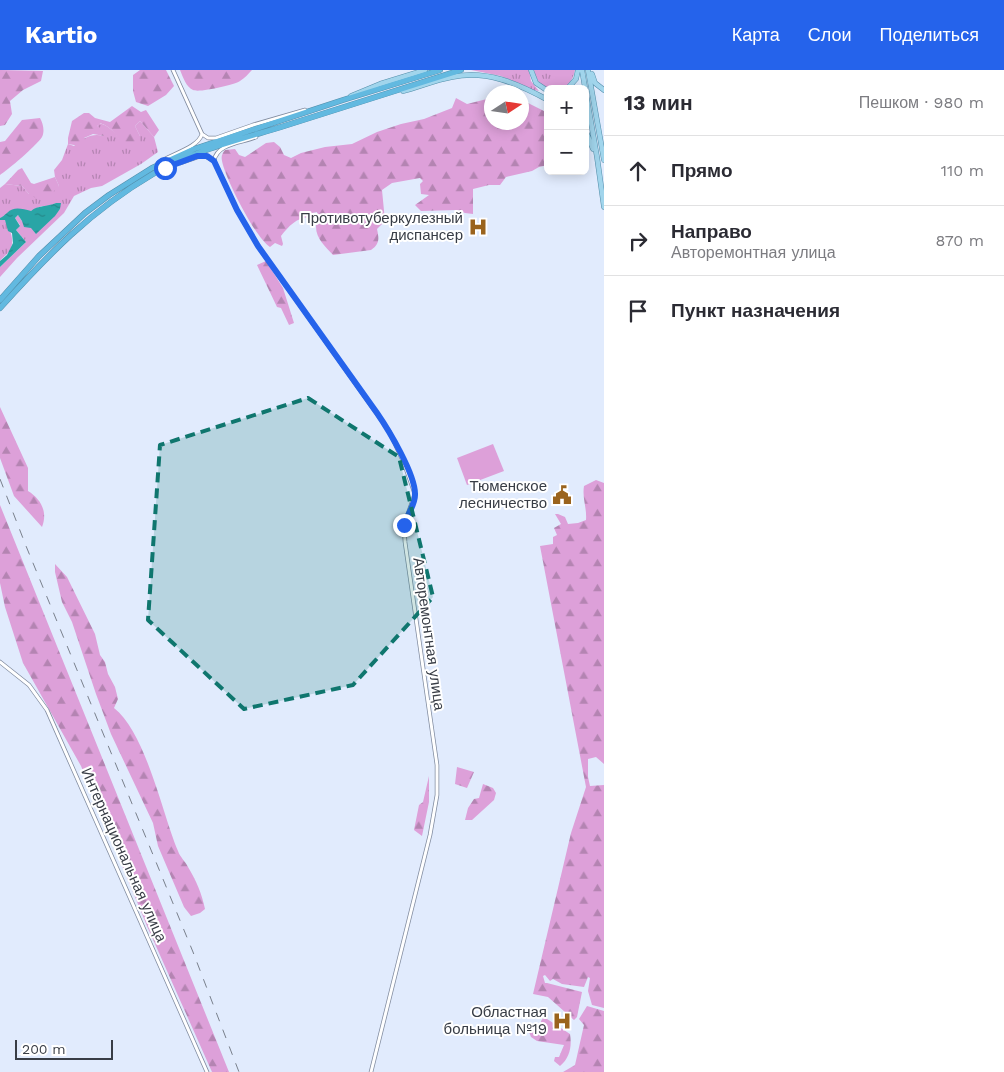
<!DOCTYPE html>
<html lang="ru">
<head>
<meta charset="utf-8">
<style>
  :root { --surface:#fff; --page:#f2f2f3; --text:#2b2b33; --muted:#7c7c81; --line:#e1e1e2; --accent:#2563eb }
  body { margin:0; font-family:"Work Sans",sans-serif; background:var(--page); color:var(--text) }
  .controls { position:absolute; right:15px; top:15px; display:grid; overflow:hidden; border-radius:8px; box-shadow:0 2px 12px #0003 }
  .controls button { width:45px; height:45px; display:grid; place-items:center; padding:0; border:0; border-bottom:1px solid var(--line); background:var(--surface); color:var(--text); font:25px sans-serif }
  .compass { position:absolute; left:484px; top:15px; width:45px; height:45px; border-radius:50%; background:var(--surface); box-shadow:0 2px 12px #0003; rotate:78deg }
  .scale { position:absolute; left:15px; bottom:12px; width:98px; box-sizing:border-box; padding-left:5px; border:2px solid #383d46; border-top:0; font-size:14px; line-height:18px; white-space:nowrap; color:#383d46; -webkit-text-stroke:4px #fff; paint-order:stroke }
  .stop { position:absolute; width:15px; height:15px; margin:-11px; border:4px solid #2563eb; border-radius:50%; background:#fff }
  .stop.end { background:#2563eb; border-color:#fff; box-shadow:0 1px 5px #0008 }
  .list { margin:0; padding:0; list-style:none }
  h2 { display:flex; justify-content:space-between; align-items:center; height:65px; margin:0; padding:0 20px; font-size:21px }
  h2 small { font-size:16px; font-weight:400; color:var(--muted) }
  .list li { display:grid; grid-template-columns:32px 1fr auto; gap:15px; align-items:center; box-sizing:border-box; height:70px; padding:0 20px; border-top:1px solid var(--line) }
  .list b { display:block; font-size:19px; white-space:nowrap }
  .list p { margin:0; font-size:16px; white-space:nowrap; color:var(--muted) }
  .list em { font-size:16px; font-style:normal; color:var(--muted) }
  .icon { flex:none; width:28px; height:28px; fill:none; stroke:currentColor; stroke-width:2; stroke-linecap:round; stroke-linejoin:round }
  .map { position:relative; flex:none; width:604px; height:1002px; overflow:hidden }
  header { display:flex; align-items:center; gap:30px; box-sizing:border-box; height:70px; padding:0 25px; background:var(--accent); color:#fff }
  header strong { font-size:24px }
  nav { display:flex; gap:28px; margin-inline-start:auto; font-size:18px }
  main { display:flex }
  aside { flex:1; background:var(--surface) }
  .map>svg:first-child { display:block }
  .grass { fill:url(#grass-tufts) }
  .forest { fill:url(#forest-firs) }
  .garden { fill:#dda0d9 }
  .water { fill:url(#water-ripples) }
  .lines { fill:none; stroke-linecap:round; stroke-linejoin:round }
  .minor-casing { stroke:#808b9f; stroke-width:4.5 }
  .major-casing { stroke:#538eaa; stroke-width:5.5 }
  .highway-casing { stroke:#538eaa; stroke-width:6 }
  .minor { stroke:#fff; stroke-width:3 }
  .major { stroke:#a1d5ec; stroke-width:4.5 }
  .highway { stroke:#62b9e0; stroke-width:5 }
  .rail { stroke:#79808c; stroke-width:1; stroke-dasharray:9 9; stroke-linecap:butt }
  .route { stroke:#2563eb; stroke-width:6 }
  .marked { fill:#0f766e; fill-opacity:0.2; stroke:#0f766e; stroke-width:4; stroke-dasharray:10 6; stroke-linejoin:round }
  .labels { text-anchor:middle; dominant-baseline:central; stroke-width:4; stroke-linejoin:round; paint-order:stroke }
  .poi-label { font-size:15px; fill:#383d46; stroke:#fff; text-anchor:end }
  .street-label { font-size:15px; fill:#383d46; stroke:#fff }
</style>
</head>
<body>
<header>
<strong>Kartio</strong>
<nav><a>Карта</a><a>Слои</a><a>Поделиться</a></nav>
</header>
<main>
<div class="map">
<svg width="604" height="1002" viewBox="0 0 604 1002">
  <defs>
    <pattern id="grass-tufts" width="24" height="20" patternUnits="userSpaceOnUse" patternTransform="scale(1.25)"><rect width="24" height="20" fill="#dda0d9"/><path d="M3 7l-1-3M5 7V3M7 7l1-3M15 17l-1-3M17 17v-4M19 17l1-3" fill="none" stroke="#b484b2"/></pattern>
    <pattern id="forest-firs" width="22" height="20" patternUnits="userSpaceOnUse" patternTransform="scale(1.25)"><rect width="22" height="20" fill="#dda0d9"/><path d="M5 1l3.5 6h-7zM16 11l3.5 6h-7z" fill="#b484b2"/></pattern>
    <pattern id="water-ripples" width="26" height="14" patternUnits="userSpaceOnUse" patternTransform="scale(1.25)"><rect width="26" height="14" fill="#29a5a6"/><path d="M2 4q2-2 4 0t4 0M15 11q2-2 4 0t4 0" fill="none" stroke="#248889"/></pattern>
  </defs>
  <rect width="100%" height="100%" fill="#e1ebfd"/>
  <path class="grass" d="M471 0H529L531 11 539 21 533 20 501 6Z
    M534 0H575C571 26 538 26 534 0Z
    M140 51 154 67 158 82 141 94 102 116 91 118 74 126 64 143 17 188 0 207V197L26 172 16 160 20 155 15 148 18 145 22 151 47 153 60 139 56 133 47 137 42 136 31 141 0 148V118L5 114 22 116 29 124 59 116 55 107 54 100 62 90 68 74 74 76C84 68 91 63 104 66L97 56 99 53C107 55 116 62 119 69L140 66 135 56Z
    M0 150H5C11 161 17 175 6 185 4 187 2 188 0 191Z"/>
  <path class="forest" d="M0 0 43 1 41 11 23 20 10 31 12 44 5 55 0 56Z
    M140 0H166L174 16 166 25 148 36 136 32 133 21V5Z
    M180 0H252C248 4 245 8 240 11 234 15 199 23 193 20 186 17 183 7 180 0Z
    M522 27 526 32 548 43V95L539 97 532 101 506 107 500 115H489L473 119V144L465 143 457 140 421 141 415 135 429 125 421 124 420 114 423 111 420 108 392 113 382 120 385 151 377 159C379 168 380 174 371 180L333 185C326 177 316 169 316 157 316 151 318 148 317 142L312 143 309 147C296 148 289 156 281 166L283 174 282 176 275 173 270 177C256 169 225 108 222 91 221 86 222 84 225 80L235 79 239 85 245 87 266 73 274 72 280 77 284 85 291 88 301 83 325 77 352 74 377 62 401 54 424 49 452 38 456 28 467 34 491 28 492 52H522Z
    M132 36 141 42 146 40 159 60 154 67 140 51 135 56 140 66V73L131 77H122C118 66 112 57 100 53L97 56 105 61 104 66 93 64 84 68 88 74 80 76 68 74V68L72 51 84 43H89L95 48 110 52Z
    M40 48C43 53 45 61 42 67 37 75 8 100 0 105V72L5 71 22 50Z
    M22 98 31 113 34 114 55 107 59 116 48 127 37 129 29 124 22 116 5 114 18 100Z
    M266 191 283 218 294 253 289 255 281 238 277 237 257 195Z
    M0 337 28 398V421C41 429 48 442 42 457L14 426 0 388Z
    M596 410 604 413V694L596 687 588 689V707L590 716 604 715V938L592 935 588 921 590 908 588 907 584 917 562 914 553 909 550 911 545 905 543 906 545 913H547L582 922 577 947 574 950 548 927 533 924 571 763 586 717 540 476 553 474V467L557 465 554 458 561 454 555 444H558L565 447 568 454 578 453 586 450C587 438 582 428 584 416Z
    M0 435 229 1002H212L147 856 81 696 23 593 5 537 0 513Z
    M55 494 67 507 95 564 100 585 105 592 108 604 115 617 118 629 114 638C146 663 162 743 178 781 180 787 185 791 188 797 196 810 202 824 205 839L200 843 191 846 184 837 158 776 153 753 111 664 96 624 72 552 62 532 55 502Z
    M457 697 474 702 467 718 455 714Z
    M429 706V732L422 766 414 760 419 735 423 732Z
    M483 714 493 718 496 723 494 730 472 750H465L468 738 474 729 479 728Z
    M587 936 604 941V1002H563L575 995 584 955 579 949Z
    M544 947 570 964C572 976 570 988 560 996L554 991 555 987H559L564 975 537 971 531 967 529 962 532 957H541V951Z"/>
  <path class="garden" d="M493 374 504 401 467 415 457 388Z"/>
  <path class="water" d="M56 133H61L60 139 55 146 36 164 31 158 24 157 22 151 18 145 15 148 20 156 16 160 26 172 0 197V191L7 185 13 173 12 163 8 161 5 150H0V148C3 147 4 145 7 143 14 136 22 139 31 141 38 135 47 137 56 133Z"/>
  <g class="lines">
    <g class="minor-casing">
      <path id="minor" d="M173 0 202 64
        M202 64 208 68H216L253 55 305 40
        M214 91 237 140 258 176 389 361 404 393 415 424 404 455 405 472 437 695V725L430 765 371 1002
        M214 91C217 73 242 73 256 67
        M158 93C171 84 198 78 202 64
        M180 93 203 85 214 91
        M0 592 29 615 47 640 207 1002"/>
    </g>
    <g class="major-casing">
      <path id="major" d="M531 0 536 13 548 21
        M582 0 597 87 604 137
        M588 0 604 90
        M592 4 595 13 604 20
        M567 19 576 9 578 0
        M403 21C419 17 435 10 452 7 487 0 517 13 548 30
        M351 26 380 14 425 0
        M585 59 593 79"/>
    </g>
    <g class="highway-casing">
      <path id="highway" d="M0 230 39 186 85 143 109 125 152 98 194 79 343 30 440 0
        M0 238C48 185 90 141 153 104 192 81 238 70 281 57 341 38 401 19 461 0"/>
    </g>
    <use href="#minor" class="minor"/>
    <use href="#major" class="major"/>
    <use href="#highway" class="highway"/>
    <path class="rail" d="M0 409 26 476 193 882 239 1002"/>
  </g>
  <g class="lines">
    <path class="route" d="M165 98 197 86H207L214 91 237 140 258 176 377 343C388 359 416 405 415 425 415 435 407 445 404 455"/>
  </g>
  <path class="marked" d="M308 328 399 387 433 527 353 615 244 639 148 550 160 375Z"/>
  <defs>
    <g id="hospital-bare" transform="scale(1.5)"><path d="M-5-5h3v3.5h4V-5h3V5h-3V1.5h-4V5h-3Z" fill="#9a631d" stroke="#fff" stroke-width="2.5" paint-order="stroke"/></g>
    <g id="civic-bare" transform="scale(1.5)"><path d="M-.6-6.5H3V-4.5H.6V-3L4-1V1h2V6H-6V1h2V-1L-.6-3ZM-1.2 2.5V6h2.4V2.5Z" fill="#9a631d" stroke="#fff" stroke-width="2.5" paint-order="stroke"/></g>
  </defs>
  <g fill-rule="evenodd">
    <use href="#hospital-bare" x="478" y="157"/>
    <use href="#civic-bare" x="562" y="425"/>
    <use href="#hospital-bare" x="562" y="951"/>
  </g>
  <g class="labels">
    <g class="poi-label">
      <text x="463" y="148">Противотуберкулезный<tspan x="463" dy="17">диспансер</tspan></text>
      <text x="547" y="416">Тюменское<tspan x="547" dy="17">лесничество</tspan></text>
      <text x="547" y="942">Областная<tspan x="547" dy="17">больница №19</tspan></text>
    </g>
    <g class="street-label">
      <text transform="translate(429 564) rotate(82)">Авторемонтная улица</text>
      <text transform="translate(124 785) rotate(66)">Интернациональная улица</text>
    </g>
  </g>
</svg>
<div class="controls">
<button>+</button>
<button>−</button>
</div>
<svg class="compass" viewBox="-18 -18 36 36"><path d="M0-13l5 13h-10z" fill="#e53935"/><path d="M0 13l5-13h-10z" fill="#7c7c81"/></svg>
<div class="scale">200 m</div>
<div class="stop" style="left:165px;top:98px"></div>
<div class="stop end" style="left:404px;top:455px"></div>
</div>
<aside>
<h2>13 мин<small>Пешком · 980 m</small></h2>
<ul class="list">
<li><svg class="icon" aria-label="ahead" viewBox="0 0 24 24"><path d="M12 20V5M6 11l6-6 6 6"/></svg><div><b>Прямо</b></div><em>110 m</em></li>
<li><svg class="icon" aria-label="right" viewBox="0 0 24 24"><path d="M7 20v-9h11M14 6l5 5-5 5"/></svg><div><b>Направо</b><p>Авторемонтная улица</p></div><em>870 m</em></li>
<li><svg class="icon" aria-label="arrive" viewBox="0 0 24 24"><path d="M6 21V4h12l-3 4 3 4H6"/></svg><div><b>Пункт назначения</b></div></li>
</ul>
</aside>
</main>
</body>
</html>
